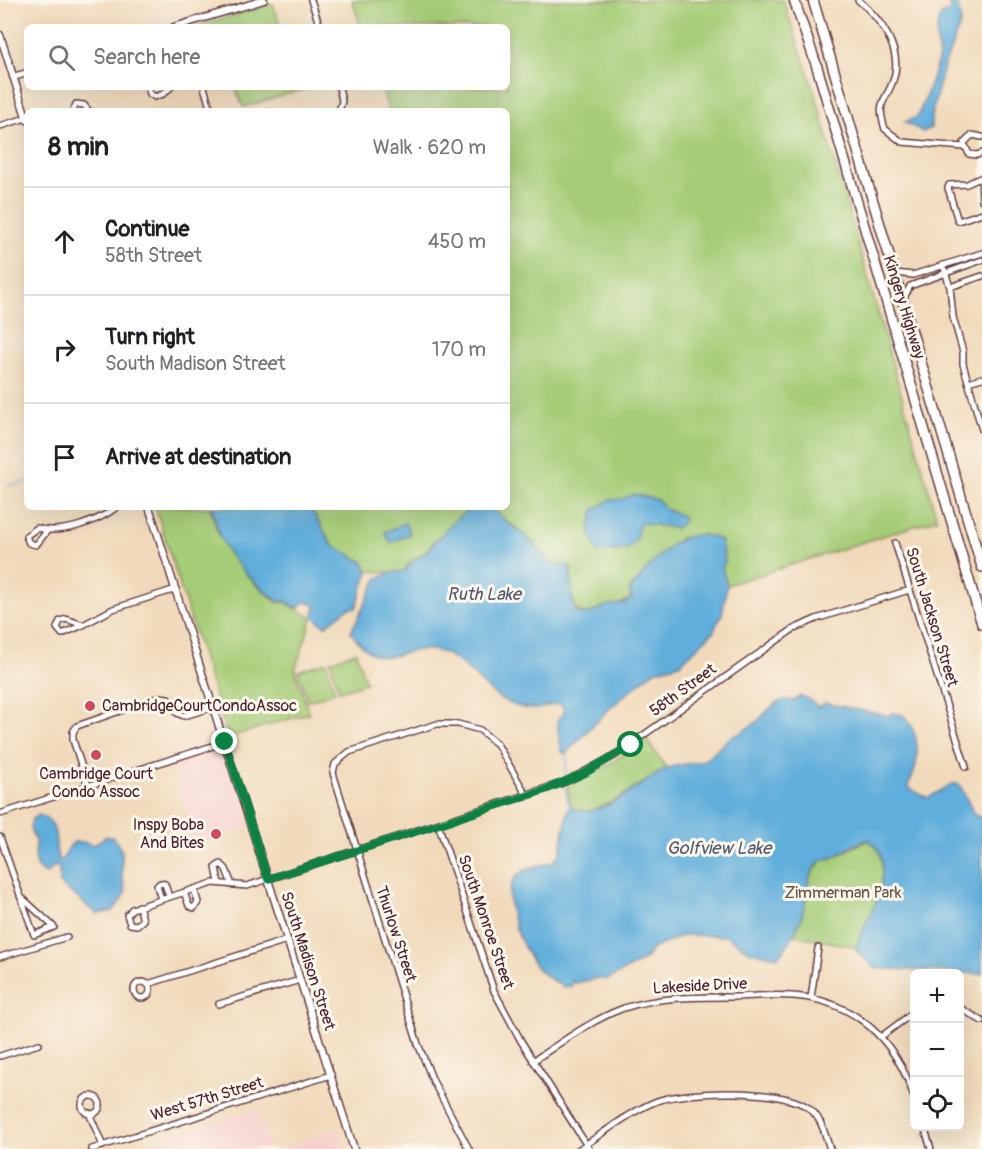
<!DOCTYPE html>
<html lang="en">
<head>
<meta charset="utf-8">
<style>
  :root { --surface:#fff; --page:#f2f2f2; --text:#202124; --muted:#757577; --line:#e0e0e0 }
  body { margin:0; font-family:Pangolin,sans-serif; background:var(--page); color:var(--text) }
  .controls { position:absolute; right:18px; bottom:18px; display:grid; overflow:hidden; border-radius:9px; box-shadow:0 6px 24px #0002 }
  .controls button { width:54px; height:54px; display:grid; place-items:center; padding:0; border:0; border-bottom:2px solid var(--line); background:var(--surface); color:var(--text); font:30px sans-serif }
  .stop { position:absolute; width:18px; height:18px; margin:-14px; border:4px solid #0b8043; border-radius:50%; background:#fff }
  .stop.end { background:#0b8043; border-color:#fff; box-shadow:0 2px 6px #0008 }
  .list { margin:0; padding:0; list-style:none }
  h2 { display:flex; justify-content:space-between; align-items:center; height:78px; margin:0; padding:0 24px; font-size:26px }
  h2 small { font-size:20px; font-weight:400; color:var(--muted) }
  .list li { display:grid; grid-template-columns:39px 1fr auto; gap:18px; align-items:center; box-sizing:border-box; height:108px; padding:0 24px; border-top:2px solid var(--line) }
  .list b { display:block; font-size:22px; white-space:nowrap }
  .list p { margin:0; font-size:20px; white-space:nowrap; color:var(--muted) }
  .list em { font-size:20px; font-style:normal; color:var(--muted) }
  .icon { flex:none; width:33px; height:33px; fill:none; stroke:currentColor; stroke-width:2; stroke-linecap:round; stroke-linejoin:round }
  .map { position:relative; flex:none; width:982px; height:1149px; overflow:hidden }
  .search { position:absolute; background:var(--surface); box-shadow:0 6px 24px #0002; left:24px; top:24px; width:486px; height:66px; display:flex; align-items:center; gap:15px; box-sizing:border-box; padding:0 21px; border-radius:9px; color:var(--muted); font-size:22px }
  .panel { position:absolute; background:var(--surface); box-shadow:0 6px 24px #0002; left:24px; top:108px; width:486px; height:402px; border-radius:9px }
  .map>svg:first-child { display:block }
  .built { fill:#f7d0cc }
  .green { fill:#a5cc76; stroke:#787650; stroke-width:1.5 }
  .water { fill:#61aedb; stroke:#566683; stroke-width:1.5 }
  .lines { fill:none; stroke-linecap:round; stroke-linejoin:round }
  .stream { stroke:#61aedb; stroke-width:1.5 }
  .minor-casing { stroke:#633b41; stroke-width:8 }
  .tertiary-casing { stroke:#633b41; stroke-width:9 }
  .motorway-casing { stroke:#633b41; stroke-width:12 }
  .minor { stroke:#fff; stroke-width:5 }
  .tertiary { stroke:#fff; stroke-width:6 }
  .motorway { stroke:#fff; stroke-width:9 }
  .route { stroke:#0b8043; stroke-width:8 }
  .poi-dot { fill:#d1495b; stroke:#fbf7ec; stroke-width:2 }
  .labels { text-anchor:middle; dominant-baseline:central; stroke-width:6; stroke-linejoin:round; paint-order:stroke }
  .street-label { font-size:16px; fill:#4a1f2b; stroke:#fbf7ec }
  .poi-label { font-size:16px; fill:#4a1f2b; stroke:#fbf7ec; text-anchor:start }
  .park-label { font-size:16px; fill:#655342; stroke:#fbf7ec }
  .water-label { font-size:18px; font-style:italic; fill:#535871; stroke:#fbf7ec }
</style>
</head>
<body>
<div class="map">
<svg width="982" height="1149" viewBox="0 0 982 1149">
  <rect width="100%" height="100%" fill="#fbf7ec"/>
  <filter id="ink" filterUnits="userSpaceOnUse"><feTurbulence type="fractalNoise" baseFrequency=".0167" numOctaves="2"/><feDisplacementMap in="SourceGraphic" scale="12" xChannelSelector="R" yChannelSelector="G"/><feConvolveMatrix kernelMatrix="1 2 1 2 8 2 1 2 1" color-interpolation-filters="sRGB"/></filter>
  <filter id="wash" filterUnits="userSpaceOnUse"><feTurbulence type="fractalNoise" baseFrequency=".008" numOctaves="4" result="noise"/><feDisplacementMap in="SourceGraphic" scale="24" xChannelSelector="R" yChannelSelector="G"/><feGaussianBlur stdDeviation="1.35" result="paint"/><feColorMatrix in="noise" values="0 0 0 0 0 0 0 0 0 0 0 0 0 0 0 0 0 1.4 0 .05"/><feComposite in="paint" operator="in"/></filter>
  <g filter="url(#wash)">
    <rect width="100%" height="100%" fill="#f1dabb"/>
    <path class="built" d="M225 742 252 826 195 844 170 760Z
      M257 1109 270 1149H125Z
      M339 1129 345 1149H277Z"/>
    <path class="green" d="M352 0H783L815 93 937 519 727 585 722 568 682 537 657 558 629 590 631 598 621 604 602 607 587 615 576 609 569 584 572 569 568 565 553 564 525 535 488 507H507V111H389L381 87H507V27H361Z
      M273 4 281 27H194Z
      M235 87H304L305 89 243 107Z
      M155 507H210L217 531 229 553 254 583 278 603 285 602 312 618 295 670 309 713 233 736 226 731Z
      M310 507H473L433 542 425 553 411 560 404 571 399 573 368 571 363 562 332 545Z
      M356 652 366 683 339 691 330 661Z
      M326 662 335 692 308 701 298 671Z
      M646 739 667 768 614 801 589 812 571 808 567 787 606 766Z
      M868 840C878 845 881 852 882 862 884 887 877 908 864 930 860 936 858 939 857 947L793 935 805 905 808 881 814 870 822 860 832 858Z"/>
    <path class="water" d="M946 0H959L957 2 961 22 944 66 931 117V128L923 132 905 122 917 117C927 97 933 76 939 57 937 43 934 29 941 15L952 10Z
      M634 494 658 500 667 510 683 516 684 521 676 528 640 523 635 542 628 549 598 553 589 531 594 510 610 500 623 499Z
      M210 507H310L332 545 363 562 368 571 356 608H349L325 626 313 616 315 606 306 601 298 608 284 601 279 602C256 584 233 565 221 539 216 528 217 517 210 507Z
      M474 507H488L500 515 506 522 525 535 553 564 568 565C575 573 568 597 575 610 577 613 585 615 588 614 593 613 597 610 601 608 611 603 623 607 632 598L630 590C652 564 682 518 721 541L725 562 722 568 727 585 722 614 713 632 680 664 654 671 612 706 565 754 561 751C562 739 555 732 558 718L564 713 563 707 559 704C550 704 542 709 533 709 488 707 474 663 441 652 402 639 385 682 351 632L377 579 389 573 405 571C413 558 421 559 429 549 442 535 455 516 474 507Z
      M405 523 410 534 390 543 385 532Z
      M800 696 809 699 818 707 825 703 889 716 892 713 903 715C922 734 920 765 908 785L910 789 928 798 952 784H959L975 815 982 818V974L875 968 856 950C864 914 885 905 882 862 881 852 877 845 868 840 856 842 845 851 834 857 830 859 825 859 821 861 807 872 808 888 805 904 801 922 791 945 777 957L749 951 727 936 684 935 652 949 646 959 607 980 599 978 576 983 572 981V986L564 987C559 984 545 977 540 971 524 954 497 898 516 877 524 868 541 865 550 863 556 862 555 858 560 854L568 809 572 808C602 822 641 780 668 768 680 762 699 766 709 757 716 750 724 742 733 735L735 736C742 732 749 727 755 723 768 713 776 695 794 701Z
      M39 815C63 821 52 849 59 860H62C73 841 71 838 94 845L106 836 114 838 122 852V877L126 893 113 911 97 914 60 884 59 867 54 866 47 874C28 867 38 855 35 841 34 836 31 832 30 827L32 819Z"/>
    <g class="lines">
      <path class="stream" d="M8 486 27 482
        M565 778 568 752
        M565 788 570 810"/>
    </g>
  </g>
  <g filter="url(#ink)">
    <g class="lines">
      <g class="minor-casing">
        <path id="minor" d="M311 0 320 27
          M858 0C880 18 904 50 893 81 885 103 876 101 885 129L902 142 964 147
          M148 87 150 94 155 97 163 94 171 87
          M204 87 211 111
          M339 87 342 101 339 111
          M73 111 76 104 84 105 89 111
          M0 126 26 118
          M982 137 972 135 964 143 969 154 977 155 982 153
          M982 177 967 184 949 185 948 188 958 221 982 213
          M981 178 982 200
          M943 265 950 287 953 317 963 352V364L982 430
          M895 273 913 275 982 253
          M950 287 982 276
          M904 298 910 286 982 260
          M968 382 982 378
          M47 531 36 545 29 543 26 536 37 528C61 535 97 522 117 507
          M895 543 966 767
          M83 625 62 634 57 628 60 621 66 619 83 625 113 609 176 589
          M88 786 73 740V732L77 726 160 697 168 698 177 713 184 716 214 707
          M0 814 225 742
          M438 824 494 991 521 1041 589 1149
          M0 837 34 935 54 927 20 896
          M219 883 216 867 221 864 226 869 232 885
          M184 892 189 906 194 908 198 902 194 889
          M161 899 157 886 160 883 165 884 169 897
          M139 906 143 920 137 925 130 924 127 915 132 909 213 883 247 886 565 782 614 756 792 630 816 619 909 590
          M0 957 67 937
          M134 990a8 8 0 1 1 16 0a8 8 0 1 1-16 0Z
          M148 984 287 940
          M811 998 818 948
          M219 1004 300 980
          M960 1008 982 1021
          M882 1036 914 1012
          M0 1056 39 1044
          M533 1061C562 1042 591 1020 624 1008 658 997 693 997 728 997 750 997 771 994 793 996 854 1000 896 1040 914 1097
          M82 1105a9 9 0 1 1 18 0a9 9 0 1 1-18 0Z
          M89 1113 103 1146
          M924 1126 931 1149
          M92 1149 331 1075
          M469 1149 433 1081 418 1044 333 773 335 764 349 752 437 724H458L480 730 497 744 527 796
          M579 1149C604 1133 629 1112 657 1101 687 1090 785 1088 810 1109 822 1119 825 1135 830 1149"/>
      </g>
      <g class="tertiary-casing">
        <path id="tertiary" d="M174 27 264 0
          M0 35 27 120
          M13 77 27 73
          M149 507 354 1149"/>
      </g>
      <g class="motorway-casing">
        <path id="motorway" d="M794 0 817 67 982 624
          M813 0 982 567"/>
      </g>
      <use href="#minor" class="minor"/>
      <use href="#tertiary" class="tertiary"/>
      <use href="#motorway" class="motorway"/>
    </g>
  </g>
  <g class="lines" filter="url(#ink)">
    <path class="route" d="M225 742 268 879 545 790 585 773 631 745"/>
  </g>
  <g class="poi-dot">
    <circle cx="90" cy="706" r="6"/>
    <circle cx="96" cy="755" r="6"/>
    <circle cx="216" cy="834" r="6"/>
  </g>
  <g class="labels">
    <g class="street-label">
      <text transform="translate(904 307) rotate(73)">Kingery Highway</text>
      <text transform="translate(932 617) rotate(73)">South Jackson Street</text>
      <text transform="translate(683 690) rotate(-36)">58th Street</text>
      <text transform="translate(486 922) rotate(71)">South Monroe Street</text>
      <text transform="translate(396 934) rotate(72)">Thurlow Street</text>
      <text transform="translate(308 961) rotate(72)">South Madison Street</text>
      <text transform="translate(700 986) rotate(-3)">Lakeside Drive</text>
      <text transform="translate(207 1099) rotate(-17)">West 57th Street</text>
    </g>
    <g class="poi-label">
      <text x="102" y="706">CambridgeCourtCondoAssoc</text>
      <text x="96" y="774" text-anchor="middle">Cambridge Court<tspan x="96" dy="18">Condo Assoc</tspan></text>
      <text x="204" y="825" text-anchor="end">Inspy Boba<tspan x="204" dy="18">And Bites</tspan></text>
    </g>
    <g class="park-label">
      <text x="843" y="893">Zimmerman Park</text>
    </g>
    <g class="water-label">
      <text x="484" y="594">Ruth Lake</text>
      <text x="719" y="848">Golfview Lake</text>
    </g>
  </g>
</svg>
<div class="controls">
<button>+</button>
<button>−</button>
<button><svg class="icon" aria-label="locate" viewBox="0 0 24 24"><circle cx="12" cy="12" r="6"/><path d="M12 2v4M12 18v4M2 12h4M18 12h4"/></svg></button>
</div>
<div class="stop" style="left:631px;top:745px"></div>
<div class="stop end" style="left:225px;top:742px"></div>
<div class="search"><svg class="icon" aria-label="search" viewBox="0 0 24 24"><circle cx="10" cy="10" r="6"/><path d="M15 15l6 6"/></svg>Search here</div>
<section class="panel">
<h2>8 min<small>Walk · 620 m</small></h2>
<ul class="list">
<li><svg class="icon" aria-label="ahead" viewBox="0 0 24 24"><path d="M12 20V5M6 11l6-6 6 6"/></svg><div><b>Continue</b><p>58th Street</p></div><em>450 m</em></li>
<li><svg class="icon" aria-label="right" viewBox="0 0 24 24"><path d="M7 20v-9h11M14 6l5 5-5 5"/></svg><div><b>Turn right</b><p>South Madison Street</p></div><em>170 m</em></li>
<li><svg class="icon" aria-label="arrive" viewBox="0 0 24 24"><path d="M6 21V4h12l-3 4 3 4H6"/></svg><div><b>Arrive at destination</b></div></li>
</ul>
</section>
</div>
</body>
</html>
